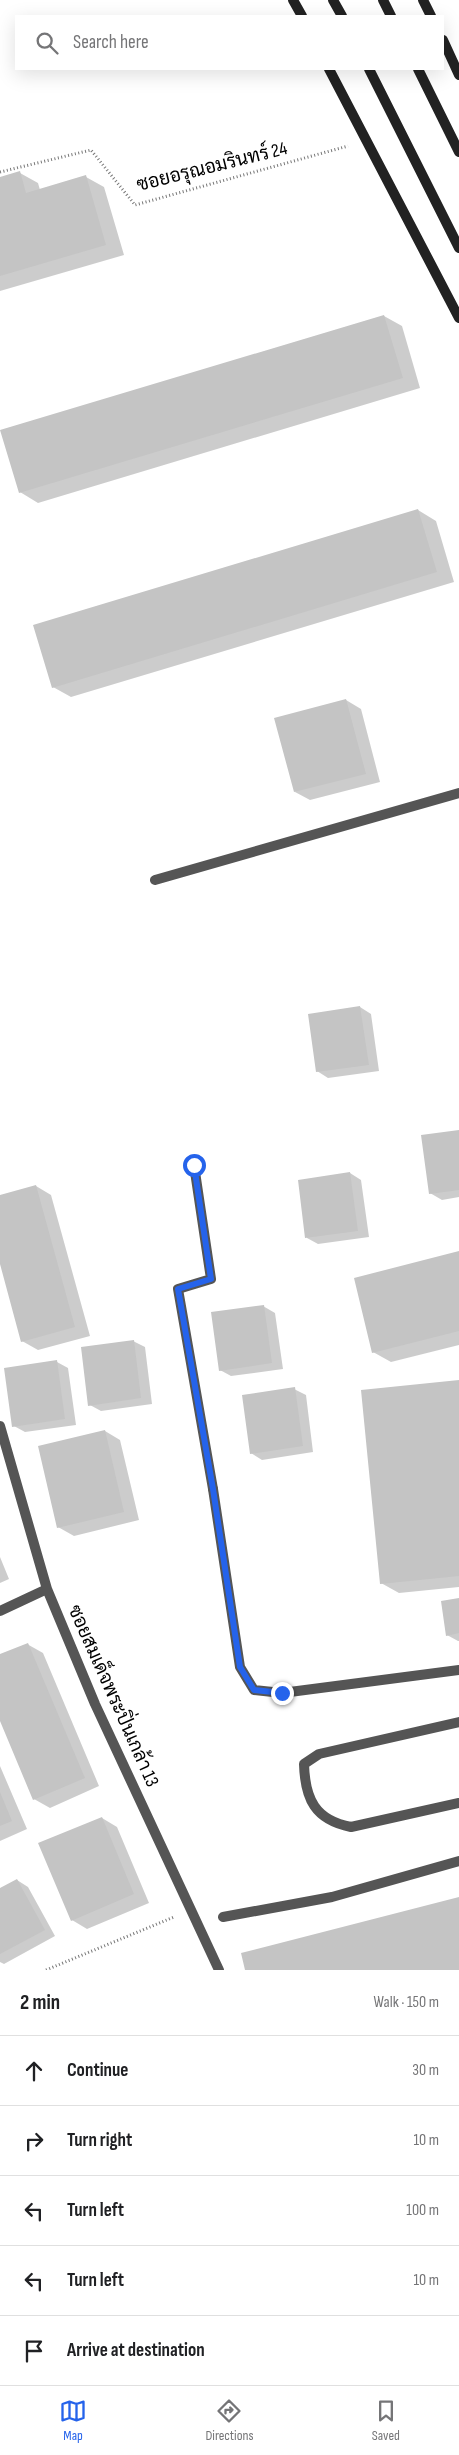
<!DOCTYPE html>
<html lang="en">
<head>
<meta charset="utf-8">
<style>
  :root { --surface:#fff; --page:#f6f6f6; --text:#202124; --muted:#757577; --line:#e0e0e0; --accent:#2563eb }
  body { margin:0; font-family:"Sofia Sans Condensed",Sarabun,sans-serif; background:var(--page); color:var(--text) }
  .stop { position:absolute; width:15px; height:15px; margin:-11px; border:4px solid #2563eb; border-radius:50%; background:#fff }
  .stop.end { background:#2563eb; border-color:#fff; box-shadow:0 1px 5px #0008 }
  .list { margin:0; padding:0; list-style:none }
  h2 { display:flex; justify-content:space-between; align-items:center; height:65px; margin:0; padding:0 20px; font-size:21px }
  h2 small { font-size:16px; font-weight:400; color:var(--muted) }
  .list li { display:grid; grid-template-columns:32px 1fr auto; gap:15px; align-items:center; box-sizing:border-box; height:70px; padding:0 20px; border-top:1px solid var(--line) }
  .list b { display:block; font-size:19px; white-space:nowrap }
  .list em { font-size:16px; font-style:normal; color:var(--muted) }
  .icon { flex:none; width:28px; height:28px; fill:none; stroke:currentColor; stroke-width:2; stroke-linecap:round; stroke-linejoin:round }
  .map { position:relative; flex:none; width:459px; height:1970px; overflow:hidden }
  .search { position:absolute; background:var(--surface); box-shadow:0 5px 20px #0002; left:15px; right:15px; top:15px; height:55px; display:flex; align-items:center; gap:12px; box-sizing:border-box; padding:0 18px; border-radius:0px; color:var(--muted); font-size:19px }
  .sheet { height:415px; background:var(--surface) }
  nav { display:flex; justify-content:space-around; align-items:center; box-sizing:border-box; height:70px; border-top:1px solid var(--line); background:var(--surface); font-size:14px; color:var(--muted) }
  nav a { display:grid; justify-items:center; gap:2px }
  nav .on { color:var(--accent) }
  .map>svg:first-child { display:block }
  .shadow { fill:#0003 }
  .building { fill:#c4c4c4 }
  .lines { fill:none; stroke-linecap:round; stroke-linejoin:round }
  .path { stroke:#777; stroke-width:3; stroke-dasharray:1 2.5; stroke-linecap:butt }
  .service { stroke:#555; stroke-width:10 }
  .minor { stroke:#555; stroke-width:10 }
  .secondary { stroke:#222; stroke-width:10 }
  .route { stroke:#2563eb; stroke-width:6 }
  .labels { text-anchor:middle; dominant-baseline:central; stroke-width:4.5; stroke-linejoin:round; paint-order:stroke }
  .street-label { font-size:19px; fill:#000; stroke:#fff }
</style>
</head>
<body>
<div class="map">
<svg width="459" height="1970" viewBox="0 0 459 1970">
  <rect width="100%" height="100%" fill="#fff"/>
  <path class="shadow" d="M20 173 38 183 40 190 86 177 104 187 124 255 0 291V178Z
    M384 316 402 326 420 388 38 503 20 492Z
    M418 510 436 521 454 582 71 697 53 687Z
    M346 700 361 709 380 782 310 800 295 792Z
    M360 1007 371 1014 379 1071 328 1078 317 1071Z
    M459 1131V1197L442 1200 430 1193Z
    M350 1173 361 1180 369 1237 318 1244 307 1238 299 1181Z
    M36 1186 51 1195 90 1336 38 1350 22 1341 0 1259V1197Z
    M459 1253V1345L391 1362 373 1352Z
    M263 1306 275 1313 283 1369 231 1376 220 1370Z
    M133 1341 145 1347 152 1404 101 1411 90 1405Z
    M57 1362 68 1368 76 1425 25 1432 14 1426Z
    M459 1381V1587L399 1593 381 1583Z
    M294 1389 306 1395 313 1452 262 1460 251 1453Z
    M105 1431 120 1440 139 1520 74 1536 58 1527Z
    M0 1557 9 1579 0 1583Z
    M459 1599V1641H458L447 1635Z
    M27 1644 43 1653 99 1786 50 1808 34 1799 0 1718V1655Z
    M0 1766 27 1829 0 1841Z
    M102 1818 117 1827 149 1903 87 1929 72 1920Z
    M17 1880 28 1887 55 1936 4 1964 0 1962V1890Z"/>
  <path class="building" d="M20 171 26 193 86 175 106 245 0 276V177Z
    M384 315 403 378 19 493 0 430Z
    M418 509 437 572 52 688 33 625Z
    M346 699 366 774 294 792 274 718Z
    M360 1006 369 1065 316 1072 308 1014Z
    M459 1130V1190L429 1194 421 1135Z
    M350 1172 358 1231 305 1238 298 1180Z
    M36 1185 75 1327 21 1342 0 1264V1195Z
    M459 1251V1331L372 1353 354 1278Z
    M264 1305 272 1363 219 1371 211 1312Z
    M134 1340 141 1398 88 1406 81 1347Z
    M57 1360 65 1419 12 1427 4 1368Z
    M459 1380V1576L380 1584 361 1390Z
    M295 1387 303 1446 250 1454 242 1395Z
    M105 1430 124 1512 57 1528 38 1446Z
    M459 1598V1633L446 1636 441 1601Z
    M28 1643 85 1778 33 1800 0 1721V1654Z
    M0 1792 12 1821 0 1826Z
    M102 1817 134 1894 71 1921 38 1843Z
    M17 1879 45 1930 0 1954V1888Z
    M459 1897V1970H245L241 1953Z"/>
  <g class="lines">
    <path class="path" d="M0 172 91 150 135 205 348 146
      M46 1970 174 1917"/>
    <path class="service" d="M155 880 459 793
      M213 1489 240 1667 254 1690 282 1693 459 1670
      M459 1722 319 1754 304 1764C305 1799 315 1820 351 1827L459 1803
      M223 1917 332 1897 459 1861"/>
    <path class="minor" d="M194 1165 211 1279 178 1289 213 1489
      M0 1426 47 1589 95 1704 219 1970
      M0 1611 47 1589"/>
    <path class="secondary" d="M293 0 302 16
      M333 0 342 16
      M383 0 391 16
      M423 0 431 16
      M443 40 459 75
      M329 69 459 318
      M369 69 459 248
      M418 69 459 152"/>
  </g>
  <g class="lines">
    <path class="route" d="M194 1165 211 1279 178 1289 213 1489 240 1667 254 1690 282 1693"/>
  </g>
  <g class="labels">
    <g class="street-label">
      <text transform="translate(212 167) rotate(-14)">ซอยอรุณอมรินทร์ 24</text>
      <text transform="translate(113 1696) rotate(66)">ซอยสมเด็จพระปิ่นเกล้า 13</text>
    </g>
  </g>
</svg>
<div class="stop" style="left:194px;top:1165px"></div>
<div class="stop end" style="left:282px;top:1693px"></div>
<div class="search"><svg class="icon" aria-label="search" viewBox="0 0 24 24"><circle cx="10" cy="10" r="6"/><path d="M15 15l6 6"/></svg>Search here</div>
</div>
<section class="sheet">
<h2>2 min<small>Walk · 150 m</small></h2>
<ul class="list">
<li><svg class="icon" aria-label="ahead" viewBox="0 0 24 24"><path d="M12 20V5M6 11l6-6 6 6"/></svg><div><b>Continue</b></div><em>30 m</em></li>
<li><svg class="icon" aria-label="right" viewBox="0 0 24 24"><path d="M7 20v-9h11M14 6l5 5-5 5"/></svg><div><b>Turn right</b></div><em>10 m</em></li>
<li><svg class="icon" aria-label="left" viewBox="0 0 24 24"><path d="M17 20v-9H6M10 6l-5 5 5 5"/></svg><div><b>Turn left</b></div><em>100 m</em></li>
<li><svg class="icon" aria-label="left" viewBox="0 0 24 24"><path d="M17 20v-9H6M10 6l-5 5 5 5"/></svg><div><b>Turn left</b></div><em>10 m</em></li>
<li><svg class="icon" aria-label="arrive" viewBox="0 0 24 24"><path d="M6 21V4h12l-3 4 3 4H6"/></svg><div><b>Arrive at destination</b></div></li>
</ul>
</section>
<nav>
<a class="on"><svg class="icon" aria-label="map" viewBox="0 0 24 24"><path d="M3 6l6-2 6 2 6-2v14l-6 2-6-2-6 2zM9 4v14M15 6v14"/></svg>Map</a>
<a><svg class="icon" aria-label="directions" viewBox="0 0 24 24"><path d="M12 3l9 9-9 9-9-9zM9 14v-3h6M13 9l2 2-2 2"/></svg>Directions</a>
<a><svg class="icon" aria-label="saved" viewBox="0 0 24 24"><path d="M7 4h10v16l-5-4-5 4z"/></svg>Saved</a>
</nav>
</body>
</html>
